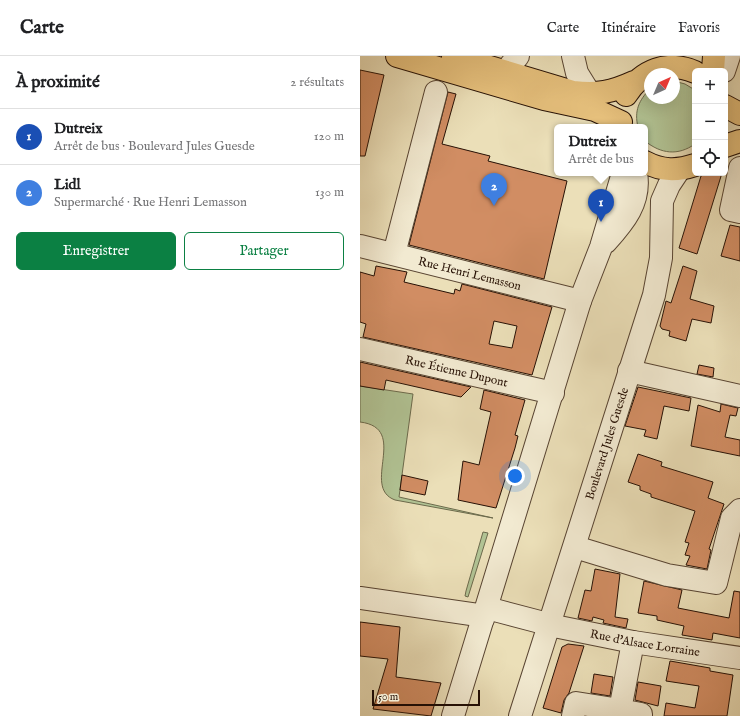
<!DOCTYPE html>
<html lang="fr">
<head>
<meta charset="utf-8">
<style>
  :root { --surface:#fff; --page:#f2f2f2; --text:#202124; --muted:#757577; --line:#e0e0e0; --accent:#0b8043 }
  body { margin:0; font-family:"IM FELL English",serif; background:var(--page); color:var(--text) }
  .controls { position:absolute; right:12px; top:12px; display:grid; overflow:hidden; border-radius:6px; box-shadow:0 4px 16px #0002 }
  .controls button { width:36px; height:36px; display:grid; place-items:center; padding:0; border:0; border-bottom:1px solid var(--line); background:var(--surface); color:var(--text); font:20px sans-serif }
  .compass { position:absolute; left:284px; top:12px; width:36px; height:36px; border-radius:50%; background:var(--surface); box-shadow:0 4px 16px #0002; rotate:44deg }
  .scale { position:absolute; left:12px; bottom:10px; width:108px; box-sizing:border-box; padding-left:4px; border:2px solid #271105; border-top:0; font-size:11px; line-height:14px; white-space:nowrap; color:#271105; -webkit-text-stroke:3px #f2ead1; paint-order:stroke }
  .you { position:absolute; left:155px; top:420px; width:14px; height:14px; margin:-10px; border:3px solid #fff; border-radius:50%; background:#1a73e8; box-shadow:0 0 0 6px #1a73e833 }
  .badge { display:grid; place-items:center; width:26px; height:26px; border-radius:50%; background:var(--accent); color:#fff; font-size:13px; font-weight:700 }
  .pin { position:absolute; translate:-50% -33px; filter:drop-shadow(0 1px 2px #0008) }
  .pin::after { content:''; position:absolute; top:21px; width:14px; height:12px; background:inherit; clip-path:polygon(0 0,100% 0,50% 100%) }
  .popup { position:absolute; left:194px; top:68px; width:94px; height:52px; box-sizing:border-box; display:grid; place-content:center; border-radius:6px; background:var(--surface); filter:drop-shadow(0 1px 3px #0005); font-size:13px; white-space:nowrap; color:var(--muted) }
  .popup b { font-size:15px; color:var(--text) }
  .popup::after { content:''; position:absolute; left:50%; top:100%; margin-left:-8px; border:8px solid transparent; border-top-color:var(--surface) }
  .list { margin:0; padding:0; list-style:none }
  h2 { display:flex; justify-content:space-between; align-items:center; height:52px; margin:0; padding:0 16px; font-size:17px }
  h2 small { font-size:13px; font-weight:400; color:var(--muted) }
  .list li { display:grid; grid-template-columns:26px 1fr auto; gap:12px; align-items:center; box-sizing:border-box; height:56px; padding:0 16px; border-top:1px solid var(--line) }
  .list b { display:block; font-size:15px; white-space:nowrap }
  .list p { margin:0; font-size:13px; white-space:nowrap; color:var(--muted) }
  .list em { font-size:13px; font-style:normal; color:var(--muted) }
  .actions { display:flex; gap:8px; padding:12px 16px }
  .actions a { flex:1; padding:9px 0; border:1px solid var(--accent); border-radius:6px; text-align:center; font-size:14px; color:var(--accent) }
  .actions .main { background:var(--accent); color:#fff }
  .icon { flex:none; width:22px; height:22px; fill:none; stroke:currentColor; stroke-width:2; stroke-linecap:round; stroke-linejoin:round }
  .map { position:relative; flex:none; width:380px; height:660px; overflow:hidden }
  header { display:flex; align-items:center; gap:24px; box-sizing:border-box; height:56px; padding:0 20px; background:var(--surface); border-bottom:1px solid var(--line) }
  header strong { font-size:19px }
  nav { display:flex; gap:22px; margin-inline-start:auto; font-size:14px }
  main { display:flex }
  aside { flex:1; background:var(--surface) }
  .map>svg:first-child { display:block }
  .green { fill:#b1c394; stroke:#6c6a4c }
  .building { fill:#d18d63; stroke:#271105; fill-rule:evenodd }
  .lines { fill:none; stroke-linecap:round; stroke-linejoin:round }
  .minor-casing { stroke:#584432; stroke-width:24 }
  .major-casing { stroke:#271105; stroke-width:24 }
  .minor { stroke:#f2ead1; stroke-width:22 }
  .major { stroke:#e6c07c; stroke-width:22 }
  .labels { text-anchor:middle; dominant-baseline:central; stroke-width:3; stroke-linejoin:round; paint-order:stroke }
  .street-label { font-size:12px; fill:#271105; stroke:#f2ead1 }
</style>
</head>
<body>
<header>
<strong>Carte</strong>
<nav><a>Carte</a><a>Itinéraire</a><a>Favoris</a></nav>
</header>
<main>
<aside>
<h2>À proximité<small>2 résultats</small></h2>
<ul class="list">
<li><span class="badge" style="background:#1a4fb4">1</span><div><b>Dutreix</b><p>Arrêt de bus · Boulevard Jules Guesde</p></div><em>120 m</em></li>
<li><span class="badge" style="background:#3f7fe0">2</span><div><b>Lidl</b><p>Supermarché · Rue Henri Lemasson</p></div><em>130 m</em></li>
</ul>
<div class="actions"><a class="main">Enregistrer</a><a>Partager</a></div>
</aside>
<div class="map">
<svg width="380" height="660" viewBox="0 0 380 660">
  <rect width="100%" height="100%" fill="#ebdfb8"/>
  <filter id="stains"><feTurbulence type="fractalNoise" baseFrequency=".005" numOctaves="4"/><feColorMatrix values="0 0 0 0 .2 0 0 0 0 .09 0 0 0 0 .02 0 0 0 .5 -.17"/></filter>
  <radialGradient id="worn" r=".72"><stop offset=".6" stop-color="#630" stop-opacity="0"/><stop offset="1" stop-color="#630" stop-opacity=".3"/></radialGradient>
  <path class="green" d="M314 25 325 28 335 34V88C318 100 301 98 285 85V71H278C274 55 279 44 290 33V42H314Z
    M0 330 53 338 39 441 133 462 35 444C0 431 50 372 0 366Z
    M123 476 128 477 108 541 105 540 106 535Z"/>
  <path class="building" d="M0 14 24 19 5 100H0Z
    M88 36 96 38 82 88 130 100 128 105 207 125 184 223 49 189Z
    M347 117H362L337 198 319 192 341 120Z
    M370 169 380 171V205L361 200Z
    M16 210 47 216 44 226 94 238 95 233 100 235 102 228 192 251 172 319 3 281 6 268 0 266V216L14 220ZM134 265 157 270 152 292 129 288Z
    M323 210 337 215 330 243 354 250 351 267 332 263 326 285 309 280 310 275 302 273 300 270 306 245 311 247Z
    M0 306 111 331 101 341 26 324 24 334 0 330Z
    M339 309 354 312 353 321 337 318Z
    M278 331 331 342 329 355 304 350 297 383 284 380 286 374 265 370Z
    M124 334 165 344 155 379 158 380 155 392 136 452 98 444 103 405 119 409 131 356 120 353Z
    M361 348 378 352 376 360 370 359 365 381 380 384V400L331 390 338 349 360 356Z
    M278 398 302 406 301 410 353 426 348 442 364 448 349 493 351 494 347 513 326 509 330 500 325 499 329 487 325 486 335 455 291 441V438L280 434V430L268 426Z
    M42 419 68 425 65 439 40 434Z
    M235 513 260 518 255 561 268 563 266 572 243 567 244 564 233 561 232 565 218 562 225 534 231 535Z
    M284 525 322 534 318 552 369 562 374 535 380 536V582L353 577 352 584 322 579 324 570 297 564V560L278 557Z
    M0 566 40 571 36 621 81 627 71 660 13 653 28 603 0 600Z
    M208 588 224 590 209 637 204 644 201 657 183 652 202 591Z
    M310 605 350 612V615L373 619 367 660H304L306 647 335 652 339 630 306 625Z
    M234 618 253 621 250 640 231 637Z
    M278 626 301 630 298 650 275 644Z"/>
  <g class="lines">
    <g class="minor-casing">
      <g id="minor">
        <path d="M213 0 217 17 230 38"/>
        <path d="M364 15 369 0"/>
        <path d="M145 16 158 0"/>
        <path d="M380 112 371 154 380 156"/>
        <path d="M246 186C264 166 281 146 276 117"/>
        <path id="s1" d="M0 190 220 245"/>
        <path d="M34 198 76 36"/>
        <path id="s2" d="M0 293 193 337"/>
        <path d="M269 315 380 340"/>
        <path d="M215 491 307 519 356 527 372 462 380 454"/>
        <path d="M0 542 118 559 123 563"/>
        <path id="s3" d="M127 552 199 571 273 586 380 602"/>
        <path d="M273 586 260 654 281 658V660"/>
        <path d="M93 660 220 245 241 191 263 117"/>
        <path id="s4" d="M160 660 294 239 301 202 302 145 309 129 319 114"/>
        <path d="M213 660 216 647 260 654"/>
      </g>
    </g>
    <g class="major-casing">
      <path id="major" d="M37 0 184 43 235 54 261 66
        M93 0 213 36C238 39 252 36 274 26
        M353 15 354 0
        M266 39C282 14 307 4 335 16
        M365 50 380 58
        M365 90 380 85
        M285 106C302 115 317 115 335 109"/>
    </g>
    <use href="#minor" class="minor"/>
    <use href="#major" class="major"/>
  </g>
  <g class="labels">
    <g class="street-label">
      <text stroke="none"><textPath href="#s1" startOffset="113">Rue Henri Lemasson</textPath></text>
      <text stroke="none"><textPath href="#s2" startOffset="99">Rue Étienne Dupont</textPath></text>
      <text stroke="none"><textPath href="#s4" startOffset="286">Boulevard Jules Guesde</textPath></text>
      <text stroke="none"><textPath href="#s3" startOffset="162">Rue d'Alsace Lorraine</textPath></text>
    </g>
  </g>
  <rect width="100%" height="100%" filter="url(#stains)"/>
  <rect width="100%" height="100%" fill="url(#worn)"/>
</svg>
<div class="controls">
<button>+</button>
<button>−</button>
<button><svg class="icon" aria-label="locate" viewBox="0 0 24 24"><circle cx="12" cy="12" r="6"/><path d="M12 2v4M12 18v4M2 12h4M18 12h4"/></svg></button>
</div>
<svg class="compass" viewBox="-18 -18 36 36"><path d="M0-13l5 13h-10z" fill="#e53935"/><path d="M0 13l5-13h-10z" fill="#757577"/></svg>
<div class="scale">50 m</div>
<div class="you"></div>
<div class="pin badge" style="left:241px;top:166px;background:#1a4fb4">1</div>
<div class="popup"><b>Dutreix</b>Arrêt de bus</div>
<div class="pin badge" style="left:134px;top:150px;background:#3f7fe0">2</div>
</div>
</main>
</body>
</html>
